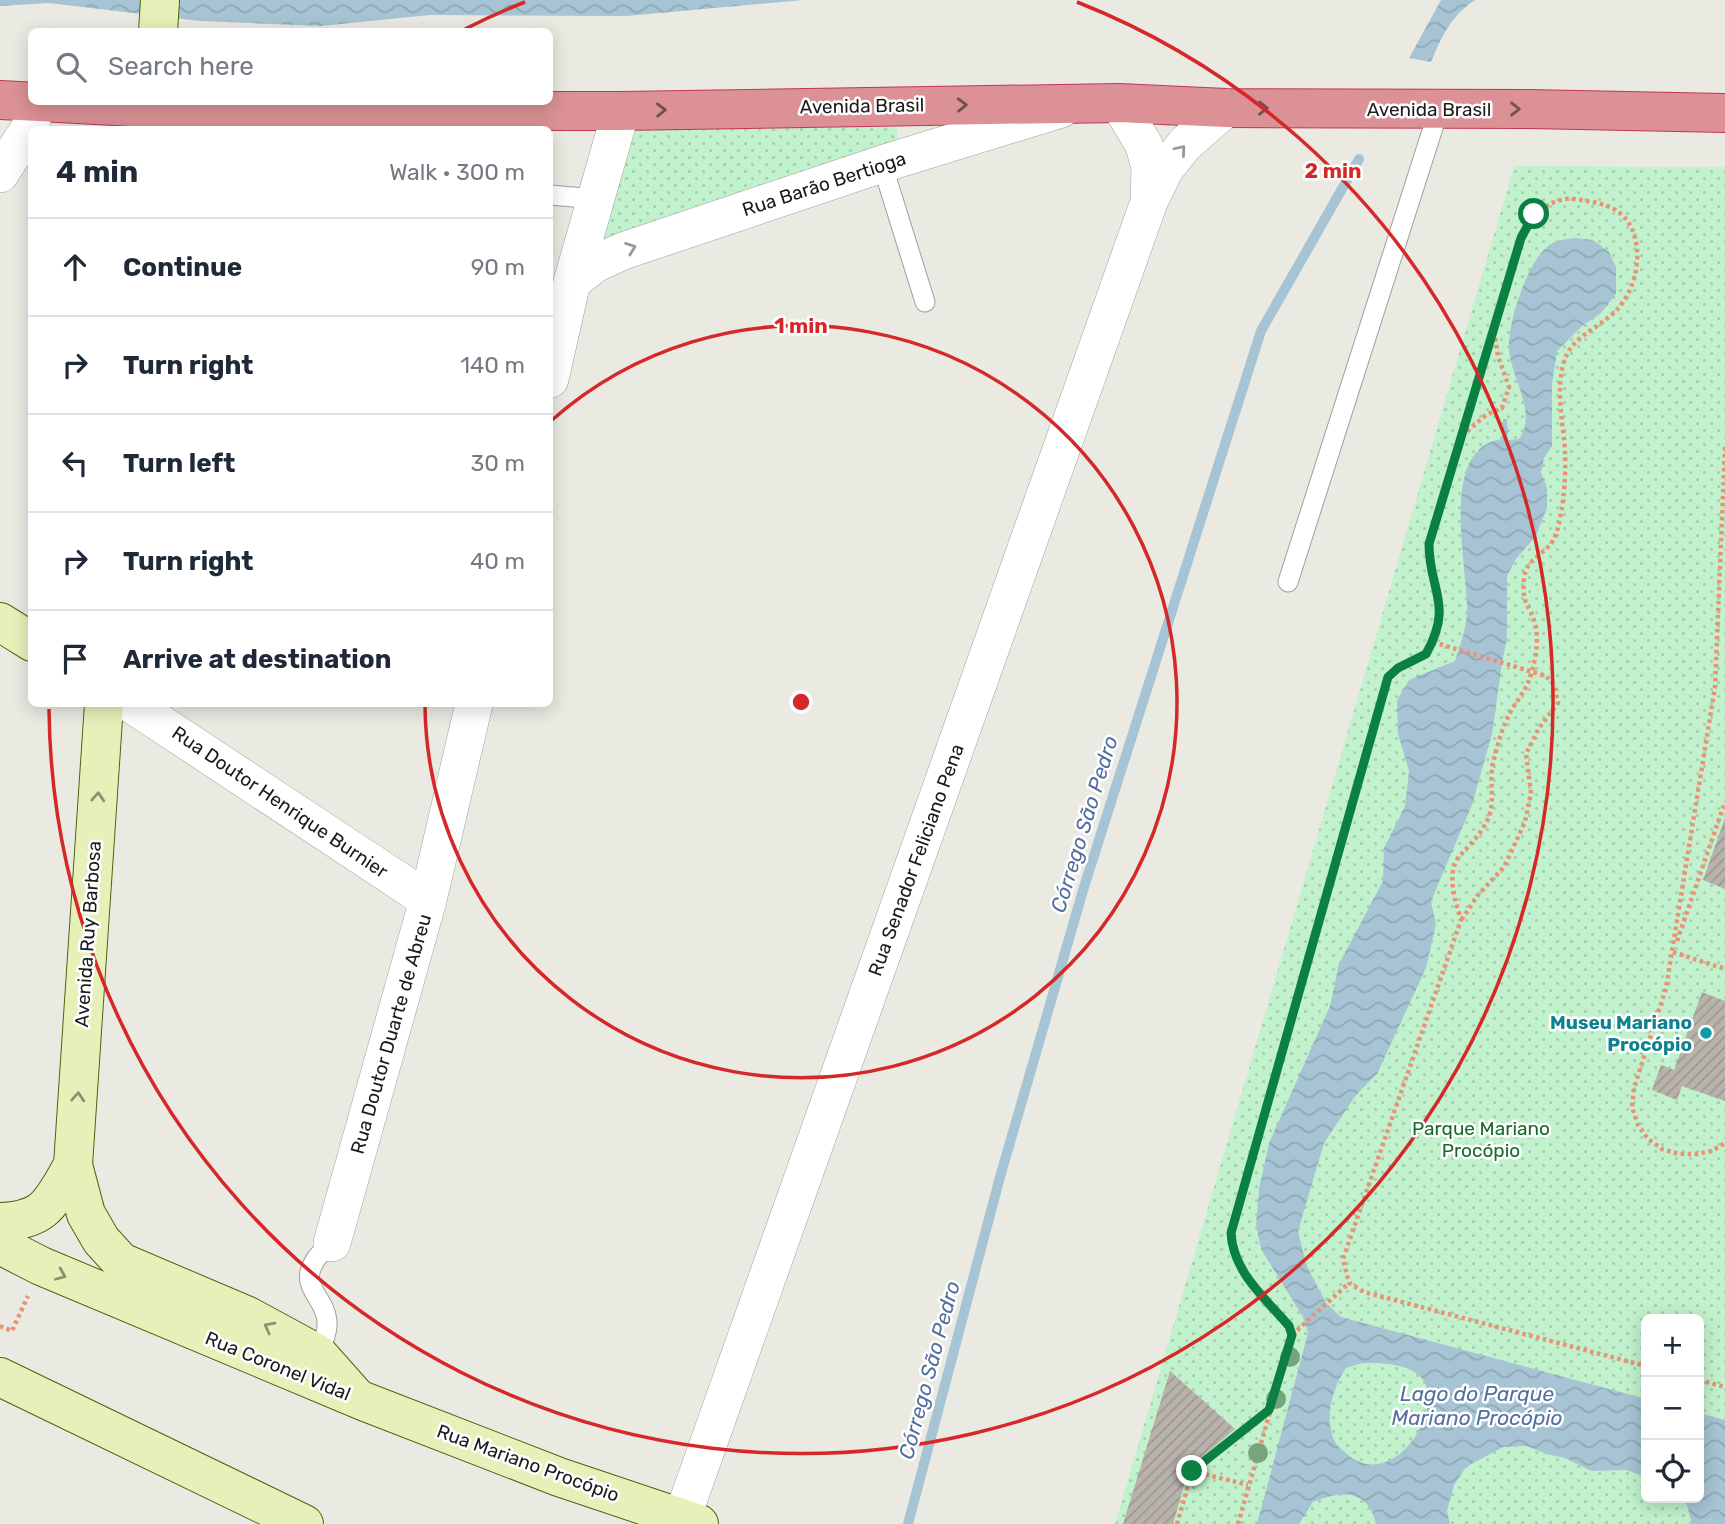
<!DOCTYPE html>
<html lang="en">
<head>
<meta charset="utf-8">
<style>
  :root { --surface:#fff; --page:#f2f2f3; --text:#1f2937; --muted:#747a83; --line:#e0e1e3 }
  body { margin:0; font-family:Rubik,sans-serif; background:var(--page); color:var(--text) }
  .controls { position:absolute; right:21px; bottom:21px; display:grid; overflow:hidden; border-radius:10px; box-shadow:0 4px 18px #0003 }
  .controls button { width:63px; height:63px; display:grid; place-items:center; padding:0; border:0; border-bottom:2px solid var(--line); background:var(--surface); color:var(--text); font:35px sans-serif }
  .stop { position:absolute; width:21px; height:21px; margin:-16px; border:5px solid #0b8043; border-radius:50%; background:#fff }
  .stop.end { background:#0b8043; border-color:#fff; box-shadow:0 2px 7px #0008 }
  .list { margin:0; padding:0; list-style:none }
  h2 { display:flex; justify-content:space-between; align-items:center; height:91px; margin:0; padding:0 28px; font-size:30px }
  h2 small { font-size:23px; font-weight:400; color:var(--muted) }
  .list li { display:grid; grid-template-columns:46px 1fr auto; gap:21px; align-items:center; box-sizing:border-box; height:98px; padding:0 28px; border-top:2px solid var(--line) }
  .list b { display:block; font-size:26px; white-space:nowrap }
  .list em { font-size:23px; font-style:normal; color:var(--muted) }
  .icon { flex:none; width:38px; height:38px; fill:none; stroke:currentColor; stroke-width:2; stroke-linecap:round; stroke-linejoin:round }
  .map { position:relative; flex:none; width:1725px; height:1524px; overflow:hidden }
  .search { position:absolute; background:var(--surface); box-shadow:0 4px 18px #0003; left:28px; top:28px; width:525px; height:77px; display:flex; align-items:center; gap:18px; box-sizing:border-box; padding:0 24px; border-radius:10px; color:var(--muted); font-size:26px }
  .panel { position:absolute; background:var(--surface); box-shadow:0 4px 18px #0003; left:28px; top:126px; width:525px; height:581px; border-radius:10px }
  .map>svg:first-child { display:block }
  .park { fill:url(#park-dots); fill-rule:evenodd }
  .water { fill:url(#water-waves); fill-rule:evenodd }
  .lines { fill:none; stroke-linecap:round; stroke-linejoin:round }
  .stream { stroke:#a7c4d4; stroke-width:10 }
  .building { fill:url(#building-hatch) }
  .lane-casing { stroke:#9f9f9f; stroke-width:21 }
  .street-casing { stroke:#9f9f9f; stroke-width:38 }
  .secondary-casing { stroke:#4f6311; stroke-width:40 }
  .highway-casing { stroke:#c13753; stroke-width:40 }
  .path { stroke:#e89276; stroke-width:4.5; stroke-dasharray:3.5 3.5; stroke-linecap:butt }
  .lane { stroke:#fff; stroke-width:19 }
  .street { stroke:#fff; stroke-width:37 }
  .secondary { stroke:#e6f1ba; stroke-width:38 }
  .highway { stroke:#db9195; stroke-width:38 }
  .tree { fill:#76a47d }
  .oneway { stroke:#715052 }
  .oneway2 { stroke:#989898 }
  .oneway3 { stroke:#8b9172 }
  .route { stroke:#0b8043; stroke-width:9 }
  .ring { fill:none; stroke:#d62828; stroke-width:3.5 }
  .culture-dot { fill:#0f9aa8; stroke:#fff; stroke-width:2.5 }
  .labels { text-anchor:middle; dominant-baseline:central; stroke-width:5; stroke-linejoin:round; paint-order:stroke }
  .street-label { font-size:19px; fill:#1b1b1b; stroke:#fff }
  .culture-label { font-size:19px; font-weight:bold; fill:#0d838f; stroke:#fff; text-anchor:end }
  .park-label { font-size:19px; fill:#176b2a; stroke:#fff }
  .water-label { font-size:21px; font-style:italic; fill:#546f9f; stroke:#fff }
  .centre { fill:#d62828; stroke:#fff; stroke-width:3.5 }
  .ring-label { font-size:21px; text-anchor:middle; font-weight:bold; fill:#d62828; stroke:#fff; stroke-width:5; stroke-linejoin:round; paint-order:stroke }
</style>
</head>
<body>
<div class="map">
<svg width="1725" height="1524" viewBox="0 0 1725 1524">
  <defs>
    <pattern id="park-dots" width="8" height="8" patternUnits="userSpaceOnUse" patternTransform="scale(1.75)"><rect width="8" height="8" fill="#c2f2cd"/><path d="M2 2h.1M6 6h.1" fill="none" stroke="#a6cfaf" stroke-width="1.8" stroke-linecap="round"/></pattern>
    <pattern id="water-waves" width="16" height="10" patternUnits="userSpaceOnUse" patternTransform="scale(1.75)"><rect width="16" height="10" fill="#a7c4d4"/><path d="M0 5q4-4 8 0t8 0" fill="none" stroke="#8fa8b5"/></pattern>
    <pattern id="building-hatch" width="6" height="6" patternUnits="userSpaceOnUse" patternTransform="scale(1.75)"><rect width="6" height="6" fill="#b8b2ab"/><path d="M-1 1l2-2M0 6l6-6M5 7l2-2" fill="none" stroke="#9e9893"/></pattern>
  </defs>
  <rect width="100%" height="100%" fill="#ebeae2"/>
  <path class="park" d="M897 127 898 149 601 246 630 130Z
    M1514 166 1725 167V1524H1115ZM1646 1319H1699V1498H1646Z"/>
  <path class="water" d="M0 0H804L627 16 430 15 321 26 200 21 49 3 0 6Z
    M1441 0H1475C1451 16 1442 36 1431 62L1409 58Z
    M1575 238 1593 240 1609 252 1616 267V294L1600 314 1582 326 1557 351 1552 384V446L1544 458 1541 472 1547 488V508L1536 536 1516 559 1507 576V638L1502 663 1492 734 1472 805 1431 901 1436 924 1426 968 1377 1074 1356 1095 1324 1143 1298 1231 1306 1264 1326 1303 1341 1317 1646 1399V1477L1626 1470 1591 1471 1565 1458 1546 1454 1527 1446 1503 1447 1466 1467 1454 1485 1447 1511 1450 1524H1376C1367 1488 1342 1491 1313 1502L1299 1524H1257L1308 1333 1303 1317 1261 1249 1256 1225 1259 1189 1269 1143 1330 1006 1339 964 1383 881 1384 848 1405 806 1409 771 1398 734 1397 700 1409 680 1455 661C1460 645 1466 630 1467 613 1469 570 1436 446 1503 439V419H1507L1508 440 1519 439C1539 411 1508 375 1509 345 1509 320 1529 254 1553 243 1559 240 1568 239 1575 238ZM1362 1363C1379 1363 1405 1363 1419 1375 1450 1402 1396 1494 1348 1455 1343 1450 1337 1447 1334 1440 1324 1416 1333 1387 1346 1368Z
    M1699 1413 1725 1420V1524H1692L1687 1505 1680 1498H1699Z"/>
  <g class="lines">
    <path class="stream" d="M908 1524 1000 1177 1084 887 1261 331 1359 159"/>
  </g>
  <path class="building" d="M1725 818V889L1703 880Z
    M1702 992 1725 1001V1101L1682 1086 1677 1100 1652 1090 1661 1065 1674 1070Z
    M1170 1371 1235 1429 1189 1468 1173 1524H1123Z"/>
  <g class="lines">
    <g class="lane-casing">
      <path id="lane" d="M882 164 925 302
        M550 195 596 199
        M1288 582 1439 109
        M318 1354C323 1344 328 1332 327 1321 325 1296 297 1287 316 1259 320 1253 327 1248 332 1243"/>
    </g>
    <g class="street-casing">
      <path id="street" d="M1119 103 1144 145 1150 168 1149 202
        M0 174 29 129 37 103
        M572 282 595 264 623 251 882 164 1061 109
        M550 379 572 282 621 111
        M131 704 428 900
        M332 1243 428 900 474 704
        M682 1518 1149 202 1165 169 1185 144 1226 108"/>
    </g>
    <g class="secondary-casing">
      <path id="secondary" d="M158 32 160 0
        M0 622 32 642
        M104 704 73 1165 86 1214 101 1240 121 1262 248 1316 318 1354 358 1399
        M0 1222C47 1220 51 1202 73 1165
        M0 1245 41 1266 363 1401 559 1477 699 1524
        M0 1377 304 1524"/>
    </g>
    <g class="highway-casing">
      <path id="highway" d="M0 100 209 111H621L1119 103 1226 108 1529 109 1725 113"/>
    </g>
    <path class="path" d="M1462 436 1486 415 1502 408 1509 387 1498 356 1494 330
      M1725 447 1715 687 1666 988 1634 1088 1632 1107 1638 1125 1648 1139 1662 1149 1679 1154H1697L1712 1151 1725 1143
      M1433 642 1546 676 1554 685 1558 703 1539 728 1526 754 1531 793 1525 822 1504 867 1478 895 1462 919
      M1677 941 1725 802
      M1673 952 1725 969
      M0 1326 12 1331 28 1296
      M1292 1335 1349 1283
      M1699 1380 1725 1387
      M1192 1471 1248 1485
      M1177 1524 1192 1471 1269 1410
      M1238 1524 1292 1335 1289 1326C1265 1298 1233 1272 1231 1233L1388 677 1398 668 1426 654C1454 606 1429 590 1429 544L1521 238C1532 218 1541 203 1566 199 1573 198 1580 200 1587 201 1600 203 1616 207 1625 218 1644 240 1639 280 1623 302 1605 329 1571 332 1563 365 1556 394 1563 421 1565 450 1566 476 1564 509 1556 534 1550 554 1525 557 1524 579 1522 607 1529 602 1535 624 1539 639 1536 657 1532 671 1528 689 1518 698 1510 713 1502 727 1497 747 1493 763 1489 780 1495 800 1489 816 1483 833 1469 845 1458 858 1446 875 1456 903 1461 920L1343 1259 1349 1283 1364 1292 1646 1366"/>
    <use href="#lane" class="lane"/>
    <use href="#street" class="street"/>
    <use href="#secondary" class="secondary"/>
    <use href="#highway" class="highway"/>
  </g>
  <g class="tree">
    <circle cx="1290" cy="1357" r="10"/>
    <circle cx="1276" cy="1399" r="10"/>
    <circle cx="1258" cy="1453" r="10"/>
  </g>
  <defs><path id="oneway-chevron" d="M-2-3.5L2.5 0L-2 3.5" fill="none" stroke-width="1.6" stroke-linecap="round" stroke-linejoin="round" transform="scale(1.75)"/></defs>
  <g class="oneway">
    <use href="#oneway-chevron" transform="translate(962 105) rotate(-1)"/>
    <use href="#oneway-chevron" transform="translate(1263 108)"/>
    <use href="#oneway-chevron" transform="translate(1515 109)"/>
    <use href="#oneway-chevron" transform="translate(661 110) rotate(-1)"/>
  </g>
  <g class="oneway2">
    <use href="#oneway-chevron" transform="translate(1181 150) rotate(-50)"/>
    <use href="#oneway-chevron" transform="translate(631 248) rotate(-20)"/>
  </g>
  <g class="oneway3">
    <use href="#oneway-chevron" transform="translate(98 797) rotate(-86)"/>
    <use href="#oneway-chevron" transform="translate(78 1097) rotate(-86)"/>
    <use href="#oneway-chevron" transform="translate(61 1275) rotate(23)"/>
    <use href="#oneway-chevron" transform="translate(269 1327) rotate(-152)"/>
  </g>
  <g class="lines">
    <path class="route" d="M1192 1471 1269 1410 1292 1335 1289 1326C1265 1298 1233 1272 1231 1233L1388 677 1398 668 1426 654C1454 604 1429 591 1429 544L1521 238 1534 214"/>
  </g>
  <g class="ring">
    <path d="M552 420A376 376 0 1 1 425 705"/>
    <path d="M465 29A752 752 0 0 1 525 2M1077 2A752 752 0 1 1 49 709"/>
  </g>
  <circle class="culture-dot" cx="1706" cy="1033" r="7"/>
  <g class="labels">
    <g class="street-label">
      <text transform="translate(862 106) rotate(-1)">Avenida Brasil</text>
      <text x="1429" y="109">Avenida Brasil</text>
      <text transform="translate(824 184) rotate(-18)">Rua Barão Bertioga</text>
      <text transform="translate(280 802) rotate(34)">Rua Doutor Henrique Burnier</text>
      <text transform="translate(916 860) rotate(-70)">Rua Senador Feliciano Pena</text>
      <text transform="translate(88 934) rotate(-86)">Avenida Ruy Barbosa</text>
      <text transform="translate(391 1034) rotate(-74)">Rua Doutor Duarte de Abreu</text>
      <text transform="translate(278 1366) rotate(22)">Rua Coronel Vidal</text>
      <text transform="translate(528 1463) rotate(20)">Rua Mariano Procópio</text>
    </g>
    <g class="culture-label">
      <text x="1692" y="1022">Museu Mariano<tspan x="1692" dy="22">Procópio</tspan></text>
    </g>
    <g class="park-label">
      <text x="1481" y="1128">Parque Mariano<tspan x="1481" dy="22">Procópio</tspan></text>
    </g>
    <g class="water-label">
      <text transform="translate(1084 824) rotate(-73)">Córrego São Pedro</text>
      <text transform="translate(929 1370) rotate(-75)">Córrego São Pedro</text>
      <text x="1477" y="1393">Lago do Parque<tspan x="1477" dy="24">Mariano Procópio</tspan></text>
    </g>
  </g>
  <circle cx="801" cy="702" r="10" class="centre"/>
  <g class="ring-label">
    <text x="1333" y="178">2 min</text>
    <text x="801" y="333">1 min</text>
  </g>
</svg>
<div class="controls">
<button>+</button>
<button>−</button>
<button><svg class="icon" aria-label="locate" viewBox="0 0 24 24"><circle cx="12" cy="12" r="6"/><path d="M12 2v4M12 18v4M2 12h4M18 12h4"/></svg></button>
</div>
<div class="stop" style="left:1534px;top:214px"></div>
<div class="stop end" style="left:1192px;top:1471px"></div>
<div class="search"><svg class="icon" aria-label="search" viewBox="0 0 24 24"><circle cx="10" cy="10" r="6"/><path d="M15 15l6 6"/></svg>Search here</div>
<section class="panel">
<h2>4 min<small>Walk · 300 m</small></h2>
<ul class="list">
<li><svg class="icon" aria-label="ahead" viewBox="0 0 24 24"><path d="M12 20V5M6 11l6-6 6 6"/></svg><div><b>Continue</b></div><em>90 m</em></li>
<li><svg class="icon" aria-label="right" viewBox="0 0 24 24"><path d="M7 20v-9h11M14 6l5 5-5 5"/></svg><div><b>Turn right</b></div><em>140 m</em></li>
<li><svg class="icon" aria-label="left" viewBox="0 0 24 24"><path d="M17 20v-9H6M10 6l-5 5 5 5"/></svg><div><b>Turn left</b></div><em>30 m</em></li>
<li><svg class="icon" aria-label="right" viewBox="0 0 24 24"><path d="M7 20v-9h11M14 6l5 5-5 5"/></svg><div><b>Turn right</b></div><em>40 m</em></li>
<li><svg class="icon" aria-label="arrive" viewBox="0 0 24 24"><path d="M6 21V4h12l-3 4 3 4H6"/></svg><div><b>Arrive at destination</b></div></li>
</ul>
</section>
</div>
</body>
</html>
